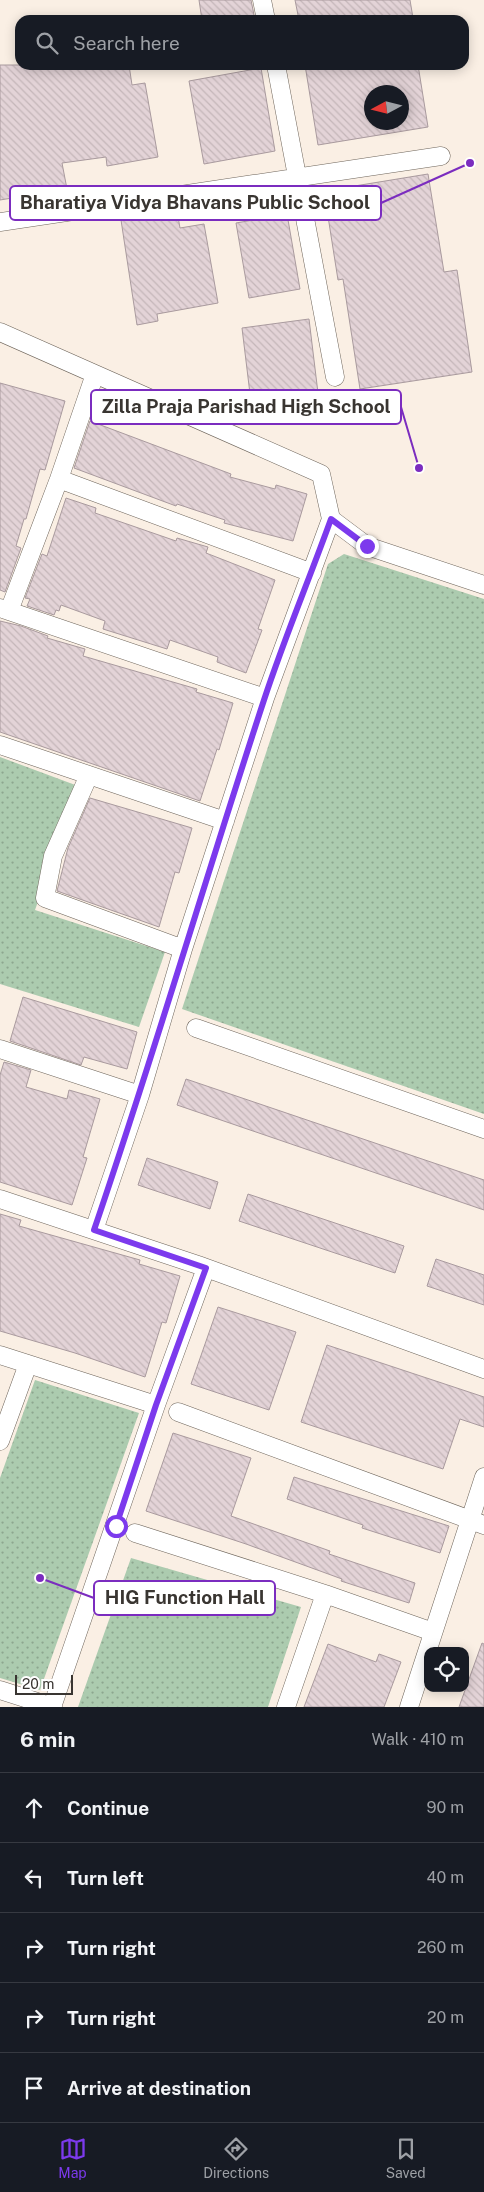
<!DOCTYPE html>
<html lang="en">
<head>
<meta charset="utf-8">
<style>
  :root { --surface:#171b24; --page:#242831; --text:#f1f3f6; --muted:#9ea1a6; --line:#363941; --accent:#7c3aed }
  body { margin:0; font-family:"Public Sans",sans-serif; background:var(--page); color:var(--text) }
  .controls { position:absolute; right:15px; bottom:15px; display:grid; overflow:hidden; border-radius:10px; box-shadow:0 2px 12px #0003 }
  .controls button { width:45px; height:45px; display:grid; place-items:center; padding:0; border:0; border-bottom:1px solid var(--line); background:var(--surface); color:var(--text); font:25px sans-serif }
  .compass { position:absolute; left:364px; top:85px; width:45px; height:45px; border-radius:50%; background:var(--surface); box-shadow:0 2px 12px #0003; rotate:263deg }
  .scale { position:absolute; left:15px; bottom:12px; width:58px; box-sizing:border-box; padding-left:5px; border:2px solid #393531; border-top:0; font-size:14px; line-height:18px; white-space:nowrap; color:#393531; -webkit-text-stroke:4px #fff; paint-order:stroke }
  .stop { position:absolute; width:15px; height:15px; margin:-11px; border:4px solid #7c3aed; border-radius:50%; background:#fff }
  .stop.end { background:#7c3aed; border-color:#fff; box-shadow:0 1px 5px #0008 }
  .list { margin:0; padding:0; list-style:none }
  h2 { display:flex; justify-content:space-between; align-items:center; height:65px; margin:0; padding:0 20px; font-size:21px }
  h2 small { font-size:16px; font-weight:400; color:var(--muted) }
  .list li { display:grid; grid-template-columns:32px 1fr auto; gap:15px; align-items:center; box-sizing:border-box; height:70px; padding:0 20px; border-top:1px solid var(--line) }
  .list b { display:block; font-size:19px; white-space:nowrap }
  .list em { font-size:16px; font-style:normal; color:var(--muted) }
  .icon { flex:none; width:28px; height:28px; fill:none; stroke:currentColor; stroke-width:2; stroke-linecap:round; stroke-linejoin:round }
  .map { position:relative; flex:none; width:484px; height:1707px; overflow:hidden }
  .search { position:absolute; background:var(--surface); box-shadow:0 2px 12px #0003; left:15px; right:15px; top:15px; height:55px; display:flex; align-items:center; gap:12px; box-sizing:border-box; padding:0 18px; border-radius:15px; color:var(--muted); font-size:19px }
  .sheet { height:415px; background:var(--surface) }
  nav { display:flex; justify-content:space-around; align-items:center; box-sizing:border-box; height:70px; border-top:1px solid var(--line); background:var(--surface); font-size:14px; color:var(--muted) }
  nav a { display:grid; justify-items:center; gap:2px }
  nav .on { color:var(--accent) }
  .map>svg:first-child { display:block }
  .grass { fill:url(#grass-dots) }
  .building { fill:url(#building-back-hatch); stroke:#a99a9e; fill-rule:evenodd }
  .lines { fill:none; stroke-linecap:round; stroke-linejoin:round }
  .minor-casing { stroke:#6e655b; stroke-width:19 }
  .minor { stroke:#fff; stroke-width:18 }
  .route { stroke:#7c3aed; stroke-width:6 }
  .leader { fill:none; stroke:#7b2cbf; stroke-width:2 }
  .callout-dot { fill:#7b2cbf; stroke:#fff; stroke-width:2 }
  .callout { fill:#fff; stroke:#7b2cbf; stroke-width:2 }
  .callout-label { font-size:19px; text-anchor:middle; font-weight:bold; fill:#393531 }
</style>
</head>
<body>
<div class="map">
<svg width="484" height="1707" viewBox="0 0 484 1707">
  <defs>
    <pattern id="grass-dots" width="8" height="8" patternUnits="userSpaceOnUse" patternTransform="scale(1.25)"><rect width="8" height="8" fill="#accbaf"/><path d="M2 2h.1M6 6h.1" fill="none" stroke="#8da68f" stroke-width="1.8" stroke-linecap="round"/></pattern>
    <pattern id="building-back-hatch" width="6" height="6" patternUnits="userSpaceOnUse" patternTransform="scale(1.25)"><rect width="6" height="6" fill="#e3d3d7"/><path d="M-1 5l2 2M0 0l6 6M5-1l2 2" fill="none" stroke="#c4b6b9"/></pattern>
  </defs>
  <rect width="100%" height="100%" fill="#faefe4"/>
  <path class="grass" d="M344 554 484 599V1114L182 1009 328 564Z
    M0 757 78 786 35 910 165 952 139 1027 0 984Z
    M35 1380 139 1413 40 1690 0 1678V1478Z
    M131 1558 301 1607 268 1707H78Z"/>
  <path class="building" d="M199 0H251L255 20H202Z
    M295 0H410L413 18 299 20Z
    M0 65H129L132 85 145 83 158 157 107 166 106 157 62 163 67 189 0 200Z
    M305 65H418L428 127 318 145ZM372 92H402V122H372Z
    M261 68 275 151 204 164 189 81Z
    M428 174 444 272 457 270 472 372 360 389 343 279 338 280 324 191Z
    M177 211 180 228 204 224 218 303 157 314 158 321 137 325 121 220Z
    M287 214 300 289 249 298 236 223Z
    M309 319 318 393 251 402 242 328Z
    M0 383 65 401 45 470 40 469 26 519H24L16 546 21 548 5 592 0 590Z
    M90 421 231 474 230 477 275 489 276 485 307 494 293 541 224 523 225 520 177 504 176 506 74 468Z
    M66 498 96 508 95 513 176 541 177 538 208 547 206 553 275 580 258 629 262 630 246 673 217 662 218 657 170 640 167 649 103 629 105 621 61 605 59 611 56 610 54 615 27 606 30 599 25 598 42 554 47 556Z
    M0 621 21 626 48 636 47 638 85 649 83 656 197 689 196 692 233 703 219 750 217 749 200 801 0 732Z
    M90 798 192 828 179 873 175 872 159 927 57 891 68 848Z
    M23 997 137 1032 127 1069 84 1057 81 1065 10 1041Z
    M4 1062 31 1070 26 1087 67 1099 69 1090 100 1099 83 1157 87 1158 72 1205 0 1182V1075Z
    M186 1079 484 1180V1210L177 1105Z
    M147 1158 218 1182 210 1209 138 1185Z
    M248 1194 404 1246 395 1273 239 1221Z
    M0 1214 21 1220 19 1226 140 1260 139 1264 180 1276 166 1323 162 1322 145 1377 75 1353 0 1331Z
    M436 1259 484 1275V1305L427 1286Z
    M218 1307 296 1332 269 1410 191 1384Z
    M327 1345 484 1397V1427L460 1419 443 1469 301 1422Z
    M173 1433 251 1458 231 1516 330 1551 329 1554 415 1583 409 1603 341 1581 342 1579 246 1544 146 1511Z
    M294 1477 449 1526 440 1553 362 1528 363 1525 287 1499Z
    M482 1643 484 1644V1707H459Z
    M328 1644 376 1662 379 1654 401 1662 384 1707H304Z"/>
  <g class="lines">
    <g class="minor-casing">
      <path id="minor" d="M262 0 266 20
        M276 65 335 377
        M0 222 441 156
        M0 332 321 474 331 519 265 698 183 949 140 1095 94 1230
        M59 479 312 573
        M331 519 367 546 484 585
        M0 608 265 698
        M9 611 59 479 95 374
        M0 745 225 821
        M89 775 53 856 45 898 183 949
        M196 1028 484 1129
        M0 1049 140 1095
        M0 1199 198 1265 484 1369
        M0 1355 156 1405
        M178 1412 484 1525
        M0 1441 28 1364
        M135 1533 325 1594 433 1632
        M0 1690 53 1707
        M52 1707 156 1405 206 1268
        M286 1707 325 1594
        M409 1707 484 1477"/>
    </g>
    <use href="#minor" class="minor"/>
  </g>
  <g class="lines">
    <path class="route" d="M116 1526 156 1405 206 1268 94 1230C154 1055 206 876 264 700 284 639 309 580 331 519L367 546"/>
  </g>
  <path class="leader" d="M470 163L381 203M419 468L401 407M40 1578L94 1598"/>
  <g class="callout-dot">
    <circle cx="470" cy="163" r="5"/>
    <circle cx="419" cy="468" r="5"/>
    <circle cx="40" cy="1578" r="5"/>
  </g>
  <g class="callout">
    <rect x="10" y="186" width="371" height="34" rx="5"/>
    <rect x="91" y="390" width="310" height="34" rx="5"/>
    <rect x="94" y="1581" width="181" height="34" rx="5"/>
  </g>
  <g class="callout-label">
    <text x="195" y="209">Bharatiya Vidya Bhavans Public School</text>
    <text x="246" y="413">Zilla Praja Parishad High School</text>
    <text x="185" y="1604">HIG Function Hall</text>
  </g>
</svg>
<div class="controls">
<button><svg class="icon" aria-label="locate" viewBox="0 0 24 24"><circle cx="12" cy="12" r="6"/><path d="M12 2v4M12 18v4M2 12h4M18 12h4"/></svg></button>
</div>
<svg class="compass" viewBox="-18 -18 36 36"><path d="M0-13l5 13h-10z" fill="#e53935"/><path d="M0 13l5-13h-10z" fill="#9ea1a6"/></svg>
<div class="scale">20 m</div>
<div class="stop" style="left:116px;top:1526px"></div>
<div class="stop end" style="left:367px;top:546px"></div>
<div class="search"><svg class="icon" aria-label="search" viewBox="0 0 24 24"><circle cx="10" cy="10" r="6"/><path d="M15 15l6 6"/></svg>Search here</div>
</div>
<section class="sheet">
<h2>6 min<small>Walk · 410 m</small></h2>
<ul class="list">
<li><svg class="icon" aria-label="ahead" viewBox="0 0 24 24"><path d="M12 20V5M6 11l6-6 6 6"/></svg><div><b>Continue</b></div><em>90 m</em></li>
<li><svg class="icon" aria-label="left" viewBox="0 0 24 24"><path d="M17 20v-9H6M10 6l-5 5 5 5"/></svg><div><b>Turn left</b></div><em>40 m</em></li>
<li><svg class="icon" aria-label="right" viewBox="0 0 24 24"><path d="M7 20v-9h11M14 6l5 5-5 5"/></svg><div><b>Turn right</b></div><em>260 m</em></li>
<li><svg class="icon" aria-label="right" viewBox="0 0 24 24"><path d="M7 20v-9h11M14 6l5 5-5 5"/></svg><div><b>Turn right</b></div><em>20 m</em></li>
<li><svg class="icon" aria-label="arrive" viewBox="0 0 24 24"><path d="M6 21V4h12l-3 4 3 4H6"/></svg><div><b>Arrive at destination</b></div></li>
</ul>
</section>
<nav>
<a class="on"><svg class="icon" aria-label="map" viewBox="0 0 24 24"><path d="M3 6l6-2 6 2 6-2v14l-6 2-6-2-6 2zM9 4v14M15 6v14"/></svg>Map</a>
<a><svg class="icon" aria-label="directions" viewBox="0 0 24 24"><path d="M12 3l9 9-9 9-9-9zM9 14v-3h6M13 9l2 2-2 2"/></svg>Directions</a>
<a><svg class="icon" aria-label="saved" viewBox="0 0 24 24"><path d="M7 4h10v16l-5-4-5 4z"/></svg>Saved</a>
</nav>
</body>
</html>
